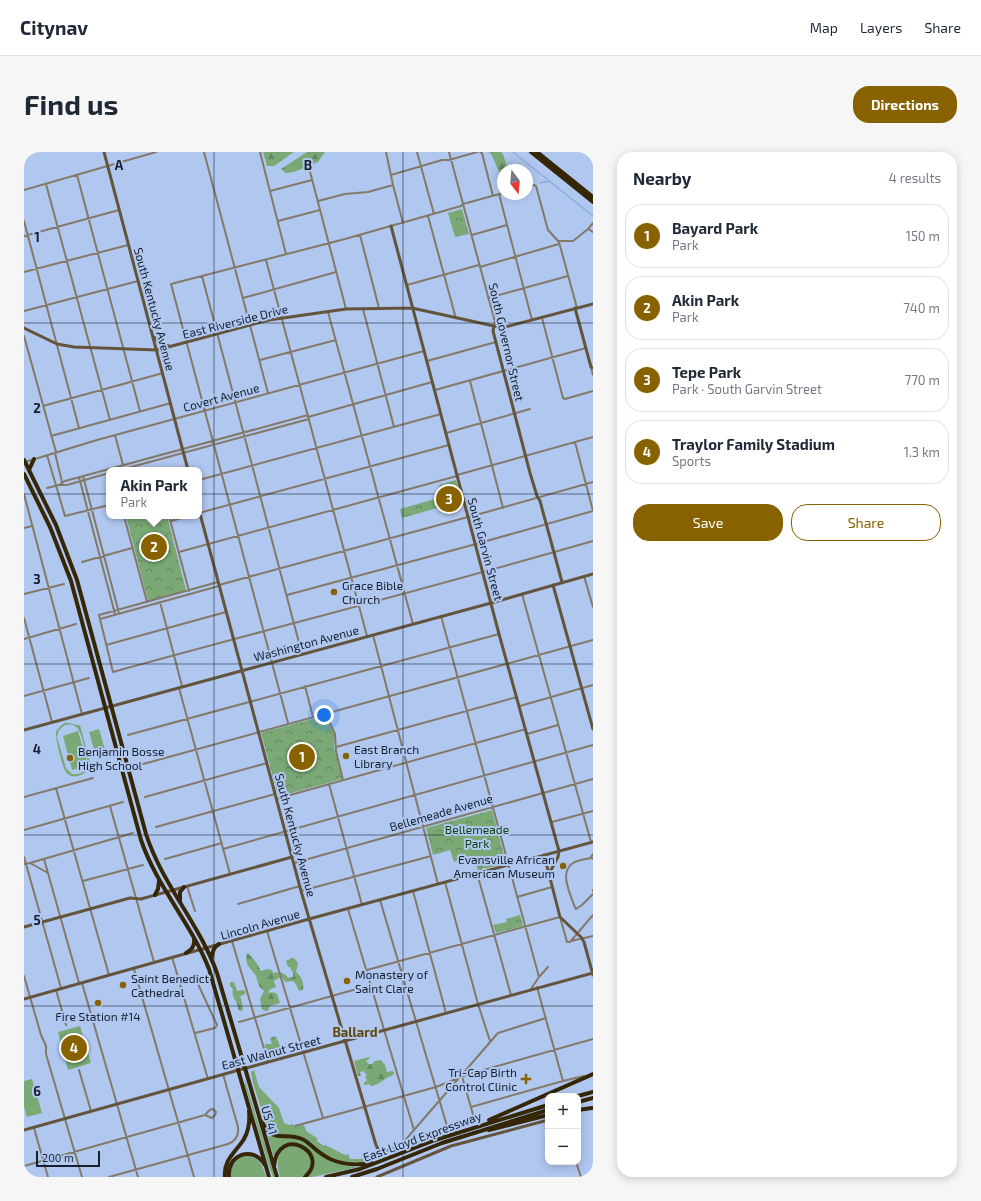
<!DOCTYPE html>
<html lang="en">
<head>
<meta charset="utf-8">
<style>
  :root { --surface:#fff; --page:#f6f6f7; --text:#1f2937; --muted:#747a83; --line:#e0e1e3; --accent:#896200 }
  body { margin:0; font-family:"Exo 2",sans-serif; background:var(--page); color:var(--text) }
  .controls { position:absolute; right:12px; bottom:12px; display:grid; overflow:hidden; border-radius:8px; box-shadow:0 2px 10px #0003 }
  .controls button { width:36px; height:36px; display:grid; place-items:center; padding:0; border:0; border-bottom:1px solid var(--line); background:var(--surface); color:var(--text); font:20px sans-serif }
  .compass { position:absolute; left:473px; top:12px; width:36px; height:36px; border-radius:50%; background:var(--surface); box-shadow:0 2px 10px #0003; rotate:164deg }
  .scale { position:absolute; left:12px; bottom:10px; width:64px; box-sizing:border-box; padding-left:4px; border:2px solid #171f2e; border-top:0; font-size:11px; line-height:14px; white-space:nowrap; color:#171f2e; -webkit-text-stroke:3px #b0c7f0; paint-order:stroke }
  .you { position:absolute; left:300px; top:563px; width:14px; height:14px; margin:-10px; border:3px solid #fff; border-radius:50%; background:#1a73e8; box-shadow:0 0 0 6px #1a73e833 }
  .badge { display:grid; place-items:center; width:26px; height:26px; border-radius:50%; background:var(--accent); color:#fff; font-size:13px; font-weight:700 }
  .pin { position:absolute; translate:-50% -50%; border:2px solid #fff; box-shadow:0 1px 4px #0006 }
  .popup { position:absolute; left:82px; top:315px; width:96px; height:52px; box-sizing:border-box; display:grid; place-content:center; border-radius:8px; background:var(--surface); filter:drop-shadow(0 1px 3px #0005); font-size:13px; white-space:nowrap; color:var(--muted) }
  .popup b { font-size:15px; color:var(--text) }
  .popup::after { content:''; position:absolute; left:50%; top:100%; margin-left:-8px; border:8px solid transparent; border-top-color:var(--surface) }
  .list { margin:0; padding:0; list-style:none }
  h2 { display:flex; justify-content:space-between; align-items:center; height:52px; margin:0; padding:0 16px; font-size:17px }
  h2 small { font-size:13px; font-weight:400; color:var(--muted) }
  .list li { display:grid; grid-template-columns:26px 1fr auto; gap:12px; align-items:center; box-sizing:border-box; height:64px; margin:0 8px 8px; padding:0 8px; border:1px solid var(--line); border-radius:16px }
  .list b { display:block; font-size:15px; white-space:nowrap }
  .list p { margin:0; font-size:13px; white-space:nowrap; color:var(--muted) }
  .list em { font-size:13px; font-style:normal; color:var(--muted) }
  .actions { display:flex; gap:8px; padding:12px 16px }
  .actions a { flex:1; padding:9px 0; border:1px solid var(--accent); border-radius:16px; text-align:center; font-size:14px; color:var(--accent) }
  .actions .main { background:var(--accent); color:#fff }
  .map { position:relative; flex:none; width:569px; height:1025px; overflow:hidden; border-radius:16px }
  header { display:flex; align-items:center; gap:24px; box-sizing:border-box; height:56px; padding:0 20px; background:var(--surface); border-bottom:1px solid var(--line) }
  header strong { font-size:19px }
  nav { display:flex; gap:22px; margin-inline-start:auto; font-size:14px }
  .intro { display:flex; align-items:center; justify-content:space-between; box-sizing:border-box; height:96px; padding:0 24px }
  h1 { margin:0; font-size:28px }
  .button { padding:10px 18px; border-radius:16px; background:var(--accent); color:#fff; font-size:14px; font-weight:700 }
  main { display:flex; gap:24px; padding:0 24px }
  aside { flex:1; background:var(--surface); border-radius:16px; box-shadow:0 2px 10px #0003 }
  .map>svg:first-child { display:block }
  .grass { fill:#7aa975; fill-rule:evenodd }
  .forest { fill:url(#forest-firs) }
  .park { fill:url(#park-crowns) }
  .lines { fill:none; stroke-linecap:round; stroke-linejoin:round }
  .stream { stroke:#7c9bd5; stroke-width:1 }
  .street { stroke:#837968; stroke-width:2 }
  .secondary { stroke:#63543b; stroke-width:3 }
  .highway { stroke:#352606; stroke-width:4 }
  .grid { fill:none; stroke:#171f2e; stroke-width:1; stroke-opacity:0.55 }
  .poi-dot { fill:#896200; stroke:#b0c7f0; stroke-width:1.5 }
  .labels { text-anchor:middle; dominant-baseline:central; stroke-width:4; stroke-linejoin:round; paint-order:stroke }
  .street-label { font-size:12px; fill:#171f2e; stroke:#b0c7f0 }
  .poi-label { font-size:12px; fill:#171f2e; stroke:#b0c7f0; text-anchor:start }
  .park-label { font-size:12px; fill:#12440e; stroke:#b0c7f0 }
  .neighbourhood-label { font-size:13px; font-weight:bold; fill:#60460a; stroke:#b0c7f0 }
  .grid-label { font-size:13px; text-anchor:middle; font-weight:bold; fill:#171f2e; stroke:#b0c7f0; stroke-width:4; stroke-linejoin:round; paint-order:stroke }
</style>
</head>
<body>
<header>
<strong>Citynav</strong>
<nav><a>Map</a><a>Layers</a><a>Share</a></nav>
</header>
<div class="intro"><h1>Find us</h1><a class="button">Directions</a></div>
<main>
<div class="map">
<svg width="569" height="1025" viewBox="0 0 569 1025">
  <defs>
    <pattern id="forest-firs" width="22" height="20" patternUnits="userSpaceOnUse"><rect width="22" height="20" fill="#7aa975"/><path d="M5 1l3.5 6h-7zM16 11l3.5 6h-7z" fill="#638960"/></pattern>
    <pattern id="park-crowns" width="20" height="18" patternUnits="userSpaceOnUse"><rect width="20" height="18" fill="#7aa975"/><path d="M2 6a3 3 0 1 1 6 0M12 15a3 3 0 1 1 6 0" fill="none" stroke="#638960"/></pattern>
  </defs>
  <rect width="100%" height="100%" fill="#b0c7f0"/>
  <path class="grass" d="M41 571C46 570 51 574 56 573L68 618H66L65 616C61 623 48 629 42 620 38 615 31 585 32 580 34 576 37 573 41 571ZM41 573C45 572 50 572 53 576 58 580 62 603 64 610V613L54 579 39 584 48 618 64 614C61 620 55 623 48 622L42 616 33 585 35 578Z
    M75 577 82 601 72 604 65 580Z
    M56 874 67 911 44 918 34 880Z
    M230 918 235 935 255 956 260 971 265 973 269 972 270 975 280 973 282 979 293 986V989L300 994 301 993 321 1003 324 1002 326 1007H336L352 1003 361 1001 376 996C349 1009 328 1019 300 1002 295 998 291 993 286 990 283 988 279 988 277 987 265 985 252 984 243 975L229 931 227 920Z
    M8 927 18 961 3 965 0 955V929Z
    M221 928 251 1025H249L244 1012 221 933Z
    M242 980C253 989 263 984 275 988 287 992 295 1003 307 1009 316 1014 325 1014 334 1015L288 1025H283C289 1020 289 1015 287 1008 287 1005 286 1002 285 999 282 991 270 989 263 992 258 994 254 1001 250 1005Z
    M270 994C273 995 277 996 280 997 290 1004 287 1020 278 1025H256C252 1010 251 997 270 994Z
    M218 1004C235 1003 238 1011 242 1025H207C206 1015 210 1009 218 1004Z"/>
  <path class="forest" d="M239 0H270L250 14H243Z
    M283 0H301L294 10 270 20 262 21 257 17Z
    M465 0H477L479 2 484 18H479V30L468 3Z
    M224 801 232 810 237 819 243 817 248 818 249 821C254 820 261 820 264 826L269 825V821L266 815H264L262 809 268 806 271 807 274 811 272 820C278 825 280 830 279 838L275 839 272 832 269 829 261 830 258 825 255 826 250 829 252 835 245 838V841L249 840 253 842 256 851 246 854 244 859H241L238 857 236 847 240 839 235 834 232 824 223 812 222 803Z
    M206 830H210L213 839 219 838 221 839V842L215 845 217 846 219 856 218 859 214 858C214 856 214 854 213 852 211 848 207 843 209 837L206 834Z
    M250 884 252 885C255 890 258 898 256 904L247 906H245L243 900H245V898L242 897 241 894V892H248L246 887Z
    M345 905 346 906 342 909 345 912H348L351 909 357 908 361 913 363 920 368 919 370 920V922C368 924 366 924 364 925 358 929 354 933 347 934L346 932 340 933V931L343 928 341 924H343L340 919 336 920 337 924H334L330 909Z"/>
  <path class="park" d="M438 57 445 82 431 85 424 61Z
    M432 328 438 349 378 366 376 357 418 345 415 333Z
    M102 364H143L162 438 124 449Z
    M303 563 305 572 311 583 310 595 318 627 260 643 253 640 237 581Z
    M468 658 482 711 454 719 450 705 430 710 426 698 409 703 402 676Z
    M496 763 499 774 472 781 469 773 483 770 482 767Z"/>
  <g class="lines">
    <path class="stream" d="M489 0 569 64
      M516 31 525 29"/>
    <path class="street" d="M180 0 244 241
      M236 0 262 102
      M362 0 369 33 379 71
      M393 0 410 62
      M425 0 471 170 470 174
      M456 0 458 1 469 44
      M284 12 322 157
      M53 23 116 259
      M367 23 418 8H425L453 0
      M22 32 86 268
      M503 34 510 33 512 34 524 78 535 90 553 156
      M0 38 132 0
      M246 39 288 28
      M475 42 508 168
      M294 49 321 42 344 40 369 33
      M404 64 431 163V165
      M0 69 55 276
      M254 69 296 58
      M564 77 569 80
      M336 83 355 156
      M448 83 483 73
      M0 84 95 58
      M534 89H549L564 77 569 71
      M242 108 343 484
      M456 115 535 92
      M0 120 104 93
      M178 124 278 502
      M383 133 455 113
      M219 146 312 120
      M464 146 544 124
      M339 157 370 275
      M0 159 114 129
      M304 160 389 472
      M518 166 539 246 541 247 569 239
      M0 184 32 300
      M236 208 312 188
      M403 209 472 190
      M567 216 569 223
      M446 229 479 356
      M411 238 562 196
      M19 254 139 221
      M284 265 408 230
      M422 281 506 257
      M91 283 99 313
      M27 284 147 251
      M551 290 569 359
      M31 301 38 330
      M23 303 41 364 85 353
      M1 310 73 288 400 199
      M96 318 285 267
      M433 323 569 285
      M59 324 95 461
      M55 325 91 462
      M175 328 417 262
      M36 333H43L85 321
      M23 336 35 333 41 329 284 263
      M0 342 58 562
      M175 361 425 293
      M100 364 123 450
      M145 364 165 439
      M445 365 569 330
      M147 369 165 364
      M0 376 8 374
      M155 400 433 324
      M58 410 108 396
      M560 424 569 455
      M194 430 75 463 89 520C249 476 410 435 569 389
      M195 433 444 365
      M0 442 40 432
      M498 442 567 690
      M263 443 452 392 569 359
      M136 450 158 534
      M417 464 515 825
      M0 466 28 570
      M76 467 195 434
      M349 483 414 732
      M0 487 52 472
      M82 493 202 460
      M281 534 289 565
      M155 536 206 722
      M0 544 65 526
      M496 554 569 533
      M304 561 306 571 311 582 312 599 319 628
      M264 571 147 132 321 87 437 54 439 52 479 41
      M503 582 534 573
      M104 583 475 482
      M312 595 493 545
      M112 614 569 488
      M305 632 338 753
      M32 636 85 823
      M0 645 69 626
      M121 645 243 611
      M252 647 502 577
      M86 654 130 810
      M528 670 569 659
      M132 675 251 642
      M0 678 99 650
      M199 697 569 593
      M569 702 567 705 569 707
      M0 705 37 836
      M567 706C562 707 554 708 549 711 535 720 546 741 550 753L552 757 558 753 569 742
      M20 707 55 831
      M141 707 198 691
      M6 711 109 681
      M270 711 569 627
      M0 712 6 711 24 721
      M453 721 487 843
      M59 729 119 713
      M421 730 454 852 466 889
      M163 734 171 759
      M569 738V739
      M277 739 407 704
      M389 739 422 861
      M493 745 528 735
      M356 748 423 974
      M214 752 276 734
      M324 757 390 978
      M243 779 299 966
      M208 789 244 910
      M547 789 569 784
      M546 790 569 763
      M148 805 184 927
      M110 817 170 1025
      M343 818 536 765 543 790H546
      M0 824 17 883 22 894V902L58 1025
      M58 831 114 1025
      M513 835 539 929
      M507 837 515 825 524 815
      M32 838 42 873
      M215 870 347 833
      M171 881 191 876 193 873 174 832
      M55 918 67 959
      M447 955 539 929 560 924
      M437 970 450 966 438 924
      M271 974 412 935 445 922 569 887
      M10 976 24 1025
      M367 997 377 993 474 881 522 866
      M552 1010 557 1025
      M0 1014 181 963 188 966 191 963 192 960 189 957C185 957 184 960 181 963
      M85 1025 204 992C212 989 215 983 214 975L199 922
      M560 1025 569 1022"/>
    <path class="secondary" d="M80 0 164 318
      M367 74 475 482 535 699 534 705 525 722 536 765 557 785 560 790 569 823
      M551 156 567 215 569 216
      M470 174 469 179 506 321 513 344 516 349 538 430
      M0 176 33 192 50 195 133 198 245 168 322 157 388 156 470 174 481 175 569 152
      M130 185 137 192 145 194
      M175 358 277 739 352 993 354 997 358 1000 367 997
      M529 433 569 577
      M0 578 467 451 569 422
      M520 703 525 722
      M0 775 106 746 117 747 268 705
      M0 847 285 767 569 690
      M0 978 215 918 569 821
      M353 1025 427 994 524 968"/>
    <path class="highway" d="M507 0 569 50
      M513 0 569 45
      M0 308 32 373 53 428 122 682C138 732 175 771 193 821L253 1025
      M5 318 10 307
      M0 322 26 375 47 429 117 688C133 735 167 771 185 817L245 1025
      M131 743 134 737 135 729
      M156 749V740L160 735
      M162 801C168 798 171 794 170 787
      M188 805C188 799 190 795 195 792
      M554 944 569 940
      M554 950 569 946
      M554 958 568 956
      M465 968 569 922
      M238 970C250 993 260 979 278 987 285 990 289 996 295 1000 311 1013 329 1014 348 1011
      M465 978 524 963
      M250 1014C254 972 308 1000 281 1025
      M201 1025C199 1008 212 1000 220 987 225 978 226 969 225 959
      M205 1025C203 1002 229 993 241 1013
      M302 1025 336 1017 411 988 524 953
      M328 1025 353 1017 418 991 524 958"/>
  </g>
  <path class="grid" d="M190 0V1025M379 0V1025M0 171H569M0 342H569M0 512H569M0 683H569M0 854H569"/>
  <g class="poi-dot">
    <circle cx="310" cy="440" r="4"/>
    <circle cx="322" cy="604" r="4"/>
    <circle cx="46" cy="606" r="4"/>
    <circle cx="539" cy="714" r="4"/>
    <circle cx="323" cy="829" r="4"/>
    <circle cx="99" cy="833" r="4"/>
    <circle cx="74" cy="851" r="4"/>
    <path d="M500 921h4v4h4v4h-4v4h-4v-4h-4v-4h4z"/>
  </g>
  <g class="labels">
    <g class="street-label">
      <text transform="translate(131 157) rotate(75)">South Kentucky Avenue</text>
      <text transform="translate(211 169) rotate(-14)">East Riverside Drive</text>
      <text transform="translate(483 190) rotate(77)">South Governor Street</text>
      <text transform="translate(197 245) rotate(-15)">Covert Avenue</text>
      <text transform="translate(462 397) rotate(75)">South Garvin Street</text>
      <text transform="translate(282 491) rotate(-15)">Washington Avenue</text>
      <text transform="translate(417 660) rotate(-16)">Bellemeade Avenue</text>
      <text transform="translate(272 683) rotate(75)">South Kentucky Avenue</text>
      <text transform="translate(236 772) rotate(-16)">Lincoln Avenue</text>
      <text transform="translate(247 900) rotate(-15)">East Walnut Street</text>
      <text transform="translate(246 968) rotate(74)">US 41</text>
      <text transform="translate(398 984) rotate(-20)">East Lloyd Expressway</text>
    </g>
    <g class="poi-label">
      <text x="318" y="433">Grace Bible<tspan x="318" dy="14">Church</tspan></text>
      <text x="330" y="597">East Branch<tspan x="330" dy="14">Library</tspan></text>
      <text x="54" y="599">Benjamin Bosse<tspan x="54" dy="14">High School</tspan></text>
      <text x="531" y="707" text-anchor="end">Evansville African<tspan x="531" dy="14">American Museum</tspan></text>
      <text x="331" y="822">Monastery of<tspan x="331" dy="14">Saint Clare</tspan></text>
      <text x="107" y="826">Saint Benedict<tspan x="107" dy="14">Cathedral</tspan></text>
      <text x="74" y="864" text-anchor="middle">Fire Station #14</text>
      <text x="493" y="920" text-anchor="end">Tri-Cap Birth<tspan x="493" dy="14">Control Clinic</tspan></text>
    </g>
    <g class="park-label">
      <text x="453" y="677">Bellemeade<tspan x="453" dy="14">Park</tspan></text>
    </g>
    <g class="neighbourhood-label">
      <text x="331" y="880">Ballard</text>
    </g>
  </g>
  <g class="grid-label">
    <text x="95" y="18">A</text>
    <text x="284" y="18">B</text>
    <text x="13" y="90">1</text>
    <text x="13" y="261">2</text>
    <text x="13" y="432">3</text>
    <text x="13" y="602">4</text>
    <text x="13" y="773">5</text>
    <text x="13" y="944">6</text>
  </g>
</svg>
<div class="controls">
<button>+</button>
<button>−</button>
</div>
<svg class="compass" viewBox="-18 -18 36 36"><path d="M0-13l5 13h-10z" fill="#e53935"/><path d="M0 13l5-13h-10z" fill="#747a83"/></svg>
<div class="scale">200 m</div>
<div class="you"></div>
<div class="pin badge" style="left:278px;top:605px">1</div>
<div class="pin badge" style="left:130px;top:395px">2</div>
<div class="popup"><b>Akin Park</b>Park</div>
<div class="pin badge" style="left:425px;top:347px">3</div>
<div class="pin badge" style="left:50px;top:896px">4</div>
</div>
<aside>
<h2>Nearby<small>4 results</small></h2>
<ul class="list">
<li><span class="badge">1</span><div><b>Bayard Park</b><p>Park</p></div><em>150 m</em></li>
<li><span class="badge">2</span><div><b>Akin Park</b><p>Park</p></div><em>740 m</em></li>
<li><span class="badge">3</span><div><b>Tepe Park</b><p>Park · South Garvin Street</p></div><em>770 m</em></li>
<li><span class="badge">4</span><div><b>Traylor Family Stadium</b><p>Sports</p></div><em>1.3 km</em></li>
</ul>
<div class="actions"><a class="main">Save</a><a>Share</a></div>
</aside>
</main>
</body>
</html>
